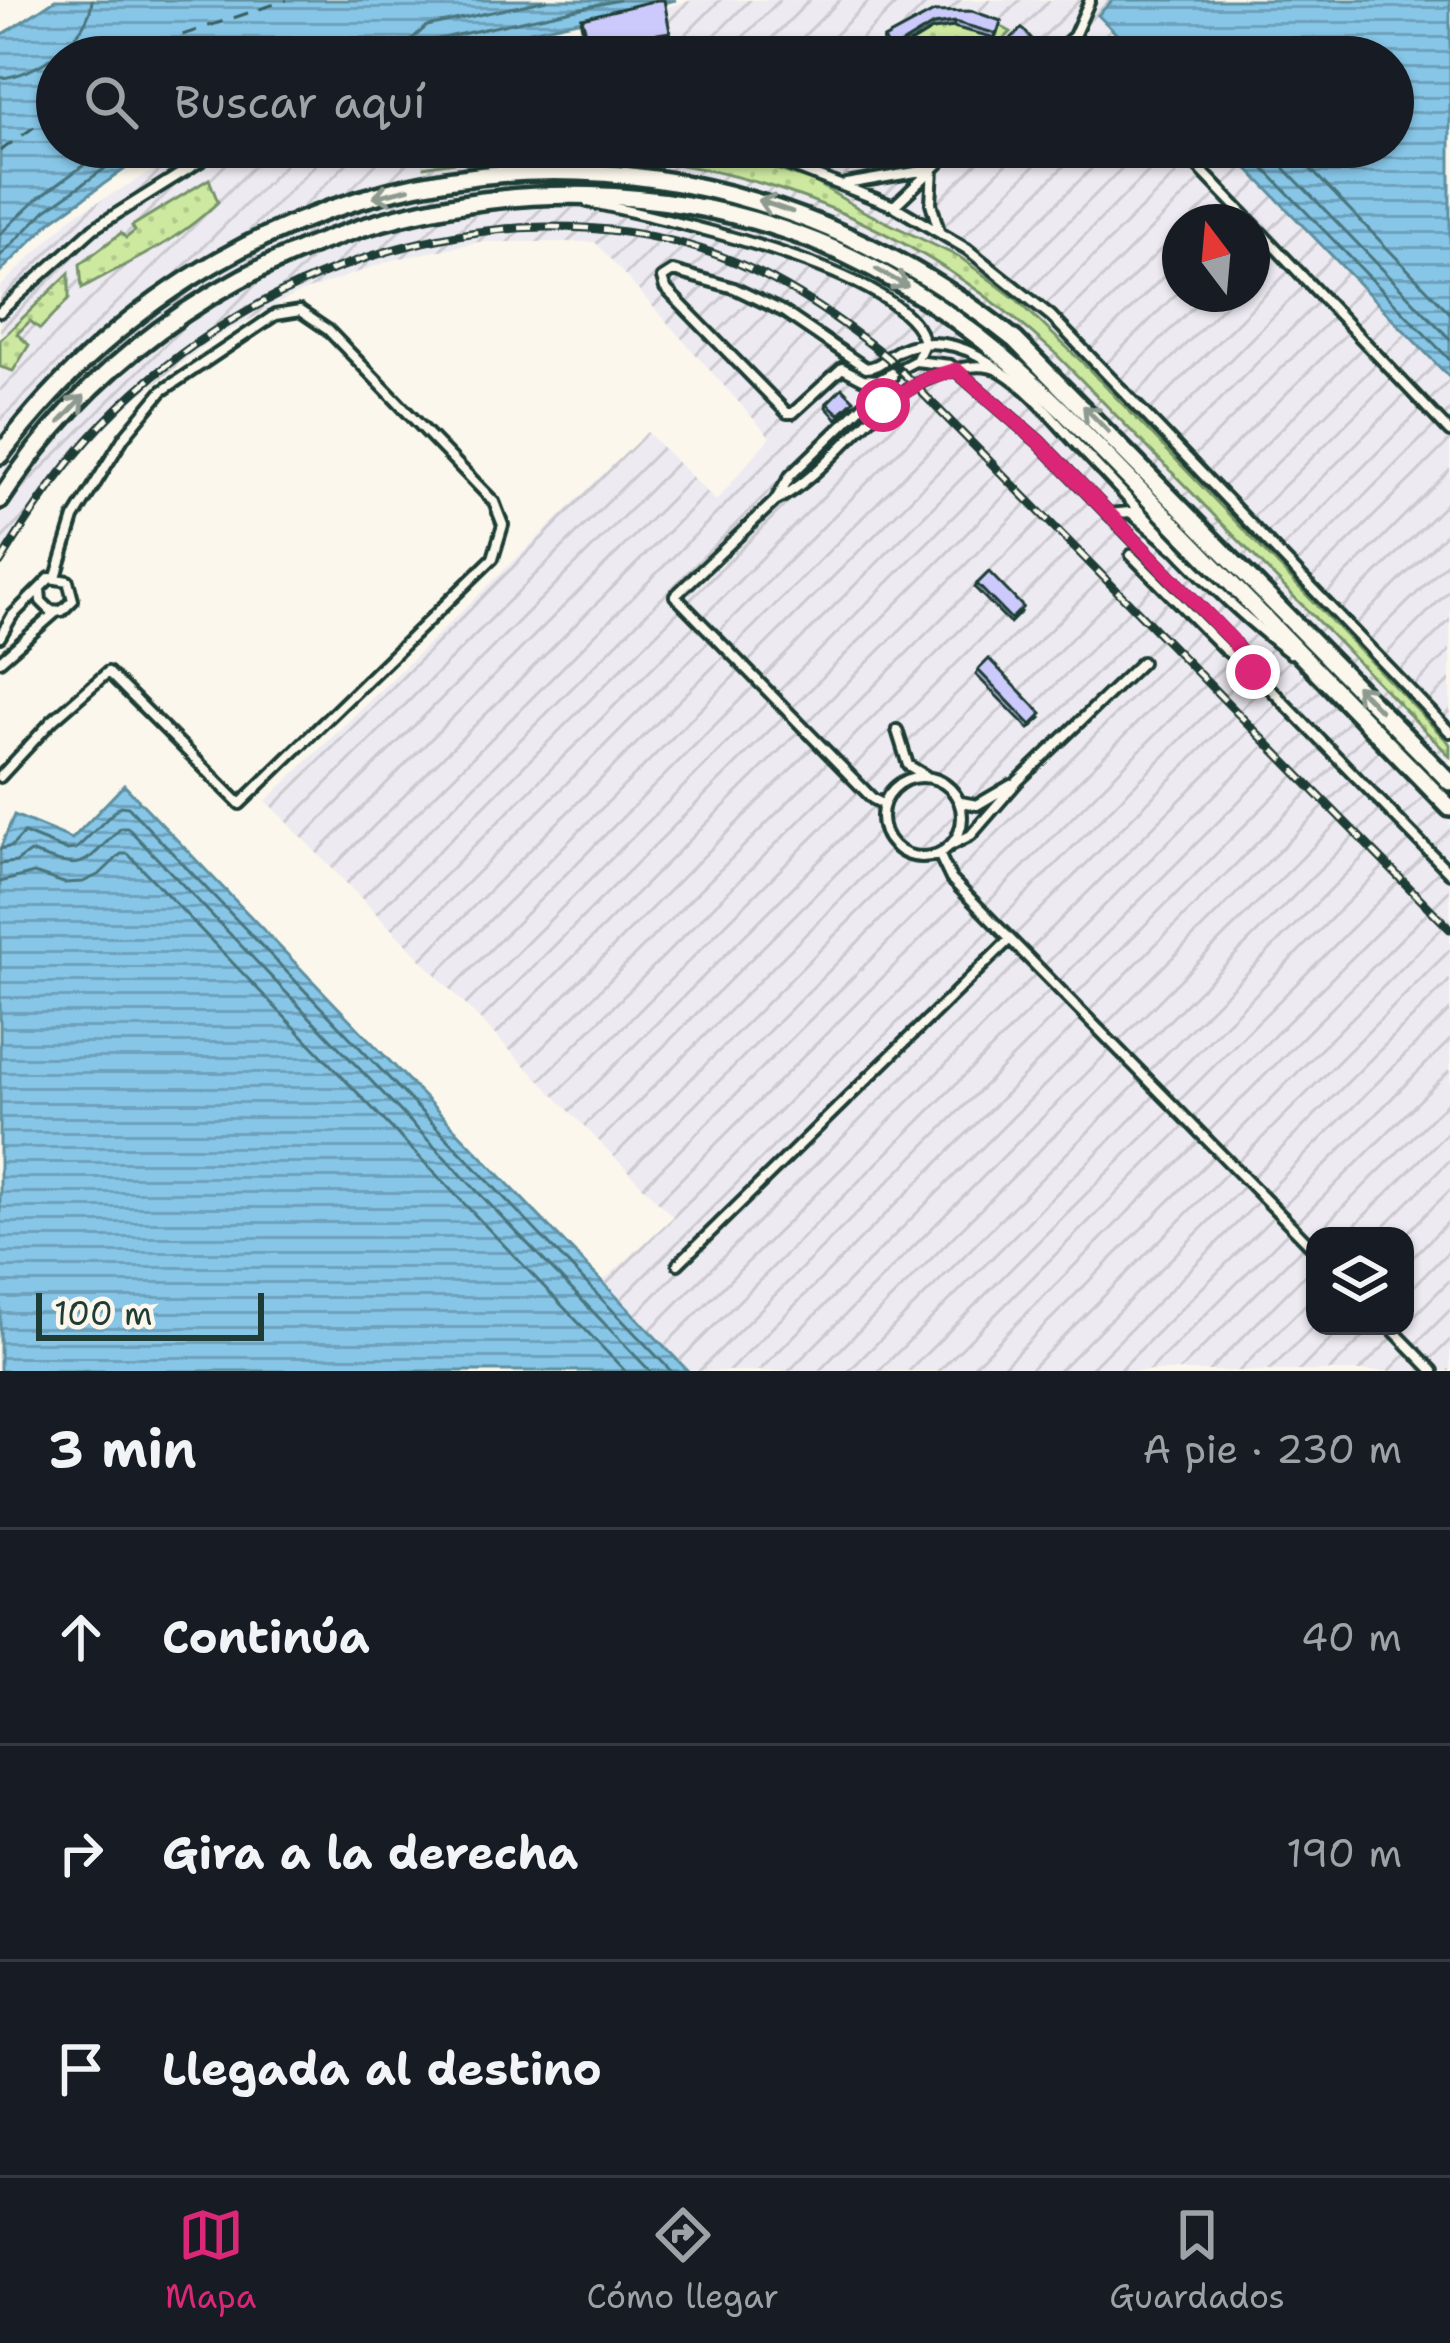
<!DOCTYPE html>
<html lang="es">
<head>
<meta charset="utf-8">
<style>
  :root { --surface:#171b24; --page:#20242c; --text:#f1f3f6; --muted:#9ea1a6; --line:#363941; --accent:#db2777 }
  body { margin:0; font-family:"Shantell Sans",sans-serif; background:var(--page); color:var(--text) }
  .controls { position:absolute; right:36px; bottom:36px; display:grid; overflow:hidden; border-radius:24px; box-shadow:0 3px 9px #0004 }
  .controls button { width:108px; height:108px; display:grid; place-items:center; padding:0; border:0; border-bottom:3px solid var(--line); background:var(--surface); color:var(--text); font:60px sans-serif }
  .compass { position:absolute; left:1162px; top:204px; width:108px; height:108px; border-radius:50%; background:var(--surface); box-shadow:0 3px 9px #0004; rotate:344deg }
  .scale { position:absolute; left:36px; bottom:30px; width:228px; box-sizing:border-box; padding-left:12px; border:6px solid #1f3d34; border-top:0; font-size:33px; line-height:42px; white-space:nowrap; color:#1f3d34; -webkit-text-stroke:9px #fbf7ec; paint-order:stroke }
  .stop { position:absolute; width:36px; height:36px; margin:-27px; border:9px solid #db2777; border-radius:50%; background:#fff }
  .stop.end { background:#db2777; border-color:#fff; box-shadow:0 3px 12px #0008 }
  .list { margin:0; padding:0; list-style:none }
  h2 { display:flex; justify-content:space-between; align-items:center; height:156px; margin:0; padding:0 48px; font-size:51px }
  h2 small { font-size:39px; font-weight:400; color:var(--muted) }
  .list li { display:grid; grid-template-columns:78px 1fr auto; gap:36px; align-items:center; box-sizing:border-box; height:216px; padding:0 48px; border-top:3px solid var(--line) }
  .list b { display:block; font-size:45px; white-space:nowrap }
  .list em { font-size:39px; font-style:normal; color:var(--muted) }
  .icon { flex:none; width:66px; height:66px; fill:none; stroke:currentColor; stroke-width:2; stroke-linecap:round; stroke-linejoin:round }
  .map { position:relative; flex:none; width:1450px; height:1371px; overflow:hidden }
  .search { position:absolute; background:var(--surface); box-shadow:0 3px 9px #0004; left:36px; right:36px; top:36px; height:132px; display:flex; align-items:center; gap:30px; box-sizing:border-box; padding:0 42px; border-radius:66px; color:var(--muted); font-size:45px }
  .sheet { height:804px; background:var(--surface) }
  nav { display:flex; justify-content:space-around; align-items:center; box-sizing:border-box; height:168px; border-top:3px solid var(--line); background:var(--surface); font-size:33px; color:var(--muted) }
  nav a { display:grid; justify-items:center; gap:6px }
  nav .on { color:var(--accent) }
  .map>svg:first-child { display:block }
  .industrial { fill:url(#industrial-furrows); fill-rule:evenodd }
  .grass { fill:url(#grass-dots); stroke:#76936a; stroke-width:3 }
  .water { fill:url(#water-rules); stroke:#5d8f9f; stroke-width:3 }
  .lines { fill:none; stroke-linecap:round; stroke-linejoin:round }
  .shore { stroke:#49747c; stroke-width:3 }
  .ferry { stroke:#395f61; stroke-width:3; stroke-dasharray:15 12; stroke-linecap:butt }
  .service-casing { stroke:#1f3d34; stroke-width:16 }
  .minor-casing { stroke:#1f3d34; stroke-width:24 }
  .service { stroke:#fbf7ec; stroke-width:8 }
  .minor { stroke:#fbf7ec; stroke-width:15 }
  .rail-casing { stroke:#1f3d34; stroke-width:9 }
  .rail { stroke:#fbf7ec; stroke-width:4.5; stroke-dasharray:14; stroke-linecap:butt }
  .wall { fill:#afaed9; stroke:#1f3d34; stroke-width:3 }
  .shaded-wall { fill:#8f8db0; stroke:#1f3d34; stroke-width:3 }
  .building { fill:#cccafc; stroke:#1f3d34; stroke-width:3 }
  .oneway { stroke:#8d9a90 }
  .route { stroke:#db2777; stroke-width:15 }
</style>
</head>
<body>
<div class="map">
<svg width="1450" height="1371" viewBox="0 0 1450 1371">
  <defs>
    <pattern id="industrial-furrows" width="10" height="10" patternUnits="userSpaceOnUse" patternTransform="scale(3)"><rect width="10" height="10" fill="#edeaf1"/><path d="M-1 1l2-2M0 10L10 0M9 11l2-2" fill="none" stroke="#cbcacf"/></pattern>
    <pattern id="grass-dots" width="8" height="8" patternUnits="userSpaceOnUse" patternTransform="scale(3)"><rect width="8" height="8" fill="#cde9a0"/><path d="M2 2h.1M6 6h.1" fill="none" stroke="#b0c98a" stroke-width="1.8" stroke-linecap="round"/></pattern>
    <pattern id="water-rules" width="6" height="5" patternUnits="userSpaceOnUse" patternTransform="scale(3)"><rect width="6" height="5" fill="#87c6e7"/><path d="M0 2.5h6" fill="none" stroke="#6ea2bc"/></pattern>
  </defs>
  <rect width="100%" height="100%" fill="#fbf7ec"/>
  <filter id="ink" filterUnits="userSpaceOnUse"><feTurbulence type="fractalNoise" baseFrequency=".00833" numOctaves="2"/><feDisplacementMap in="SourceGraphic" scale="24" xChannelSelector="R" yChannelSelector="G"/><feConvolveMatrix kernelMatrix="1 2 1 2 8 2 1 2 1" color-interpolation-filters="sRGB"/></filter>
  <g filter="url(#ink)">
    <path class="industrial" d="M693 0H1113L1099 15 1139 57H466Z
      M196 147H1227L1450 378V1371H688L601 1283 673 1217 266 801 647 432 716 501 770 437 595 242H478L392 260 297 294 210 341 131 402 66 470 29 519 0 569V287L73 216ZM1180 222H1252V294H1180ZM1315 1236H1405V1326H1315Z"/>
    <path class="grass" d="M1000 26 1011 32 985 57H886C900 49 914 36 930 31 952 24 976 30 1000 26Z
      M540 147H668L740 157 815 182 863 211 961 258 1016 299 1081 361 1450 744V756L1055 353C875 190 662 126 423 167Z
      M787 147H924C886 188 831 163 787 147Z
      M209 179 218 202C172 246 135 258 82 288L80 264 121 233 126 238 135 231 132 226Z
      M69 273V299L40 329 30 321 17 334 29 345 13 371 0 367V340Z"/>
    <path class="water" d="M55 0H676L409 57H57V147H156L53 220 0 272V36Z
      M1113 0H1450V378L1227 147H1393V57H1139L1098 15Z
      M124 785 688 1371H0V849L14 815 72 839Z"/>
    <g class="lines">
      <path class="shore" d="M408 57 412 39 427 26 547 0
        M423 57 424 46 434 40 619 0
        M0 78C36 76 90 38 92 0
        M1243 147 1450 360
        M1264 147 1450 339
        M1289 147 1450 313
        M0 234 37 199 109 147
        M0 256 46 210 135 147
        M0 849 12 846 24 833 66 850 76 849 120 806 128 807 671 1371
        M0 864 16 862 30 852C85 872 80 868 121 828H128L650 1371
        M0 882 34 873 64 883 83 882 100 874 121 854H128L625 1371"/>
      <path class="ferry" d="M134 57 149 46 287 0
        M0 151 57 111"/>
      <g class="service-casing">
        <path id="service" d="M1074 36 1094 57
          M1051 57 1074 36 1090 0
          M742 147 894 206 967 249 1051 316 1450 732
          M1179 147 1251 222
          M846 184 933 169 931 203 939 231
          M588 202C653 216 915 272 924 344L917 359
          M894 206 956 147
          M1252 223 1450 432
          M0 312 94 228 223 147
          M1002 372C974 348 936 334 900 350 887 356 881 367 866 368L784 312 734 288 673 271 662 278 665 288 787 413H793L842 368 863 379 879 380 915 361 950 365 1039 442 1231 640 1254 672
          M775 501C832 471 865 408 923 381 944 371 980 359 1002 372 1029 388 1059 426 1081 449 1148 518 1212 595 1290 653
          M1109 514 1130 512 1173 548
          M1131 555 1224 649 1254 672 1450 873
          M0 637 12 616 50 578 68 581 73 600 62 611 50 610 41 601 40 589
          M0 661 56 612
          M897 730 908 765 926 776
          M882 817a40 40 0 1 1 80 0a40 40 0 1 1-80 0Z
          M0 777 52 721 108 672 240 804 493 558 503 525 494 502 328 330 300 311 275 315 162 391 124 437 74 518 56 577
          M961 802 977 805 1011 785
          M883 804 873 799 675 596 775 501 790 476 892 377
          M951 845 971 835 1018 781 1142 662
          M939 854 951 879 1315 1250
          M678 1264 1010 939
          M1389 1326 1433 1371"/>
      </g>
      <g class="minor-casing">
        <path id="minor" d="M0 455C252 122 693 81 1015 340L1450 782
          M0 500C170 234 525 125 817 242 911 280 991 340 1063 411L1450 808"/>
      </g>
      <use href="#service" class="service"/>
      <use href="#minor" class="minor"/>
      <g class="rail-casing">
        <path id="rail" d="M0 563C35 506 72 452 121 405 269 262 501 187 700 249 770 271 832 313 888 358L1450 929"/>
      </g>
      <use href="#rail" class="rail"/>
    </g>
    <path class="wall" d="M934 12 1001 21 995 38 953 27 932 30 889 56 882 44 884 39Z
      M582 18 670 32 668 37 587 50 581 23Z
      M827 403 852 404 837 419 826 407Z
      M977 584 1021 612 1010 623 975 588Z
      M978 670 1041 718 1029 729 976 675Z"/>
    <path class="shaded-wall" d="M955 22 953 27 932 30 889 56 890 51 933 25Z
      M670 32 668 37 587 50 589 45Z
      M1031 38 1028 48 1018 57H1012Z"/>
    <path class="building" d="M657 0H664L670 32 589 45 582 18Z
      M972 11 1001 21 997 34 955 22 933 25 890 51 884 39 934 12Z
      M1022 28 1031 38 1012 57H992Z
      M842 388 854 400 839 414 827 403Z
      M989 572 1023 607 1011 619 977 584Z
      M989 659 1042 714 1031 725 978 670Z"/>
    <defs><path id="oneway-shaft" d="M-6 0H5M1.5-3L5.5 0L1.5 3" fill="none" stroke-width="1.6" stroke-linecap="round" stroke-linejoin="round" transform="scale(3)"/></defs>
    <g class="oneway">
      <use href="#oneway-shaft" transform="translate(391 193) rotate(166)"/>
      <use href="#oneway-shaft" transform="translate(775 206) rotate(-161)"/>
      <use href="#oneway-shaft" transform="translate(892 278) rotate(29)"/>
      <use href="#oneway-shaft" transform="translate(72 409) rotate(-47)"/>
      <use href="#oneway-shaft" transform="translate(1096 419) rotate(-134)"/>
      <use href="#oneway-shaft" transform="translate(1368 698) rotate(-134)"/>
    </g>
  </g>
  <g class="lines" filter="url(#ink)">
    <path class="route" d="M883 405 926 379 956 370 1039 442 1232 640 1253 672"/>
  </g>
</svg>
<div class="controls">
<button><svg class="icon" aria-label="layers" viewBox="0 0 24 24"><path d="M12 4l9 5-9 5-9-5zM3 14l9 5 9-5"/></svg></button>
</div>
<svg class="compass" viewBox="-18 -18 36 36"><path d="M0-13l5 13h-10z" fill="#e53935"/><path d="M0 13l5-13h-10z" fill="#9ea1a6"/></svg>
<div class="scale">100 m</div>
<div class="stop" style="left:883px;top:405px"></div>
<div class="stop end" style="left:1253px;top:672px"></div>
<div class="search"><svg class="icon" aria-label="search" viewBox="0 0 24 24"><circle cx="10" cy="10" r="6"/><path d="M15 15l6 6"/></svg>Buscar aquí</div>
</div>
<section class="sheet">
<h2>3 min<small>A pie · 230 m</small></h2>
<ul class="list">
<li><svg class="icon" aria-label="ahead" viewBox="0 0 24 24"><path d="M12 20V5M6 11l6-6 6 6"/></svg><div><b>Continúa</b></div><em>40 m</em></li>
<li><svg class="icon" aria-label="right" viewBox="0 0 24 24"><path d="M7 20v-9h11M14 6l5 5-5 5"/></svg><div><b>Gira a la derecha</b></div><em>190 m</em></li>
<li><svg class="icon" aria-label="arrive" viewBox="0 0 24 24"><path d="M6 21V4h12l-3 4 3 4H6"/></svg><div><b>Llegada al destino</b></div></li>
</ul>
</section>
<nav>
<a class="on"><svg class="icon" aria-label="map" viewBox="0 0 24 24"><path d="M3 6l6-2 6 2 6-2v14l-6 2-6-2-6 2zM9 4v14M15 6v14"/></svg>Mapa</a>
<a><svg class="icon" aria-label="directions" viewBox="0 0 24 24"><path d="M12 3l9 9-9 9-9-9zM9 14v-3h6M13 9l2 2-2 2"/></svg>Cómo llegar</a>
<a><svg class="icon" aria-label="saved" viewBox="0 0 24 24"><path d="M7 4h10v16l-5-4-5 4z"/></svg>Guardados</a>
</nav>
</body>
</html>
